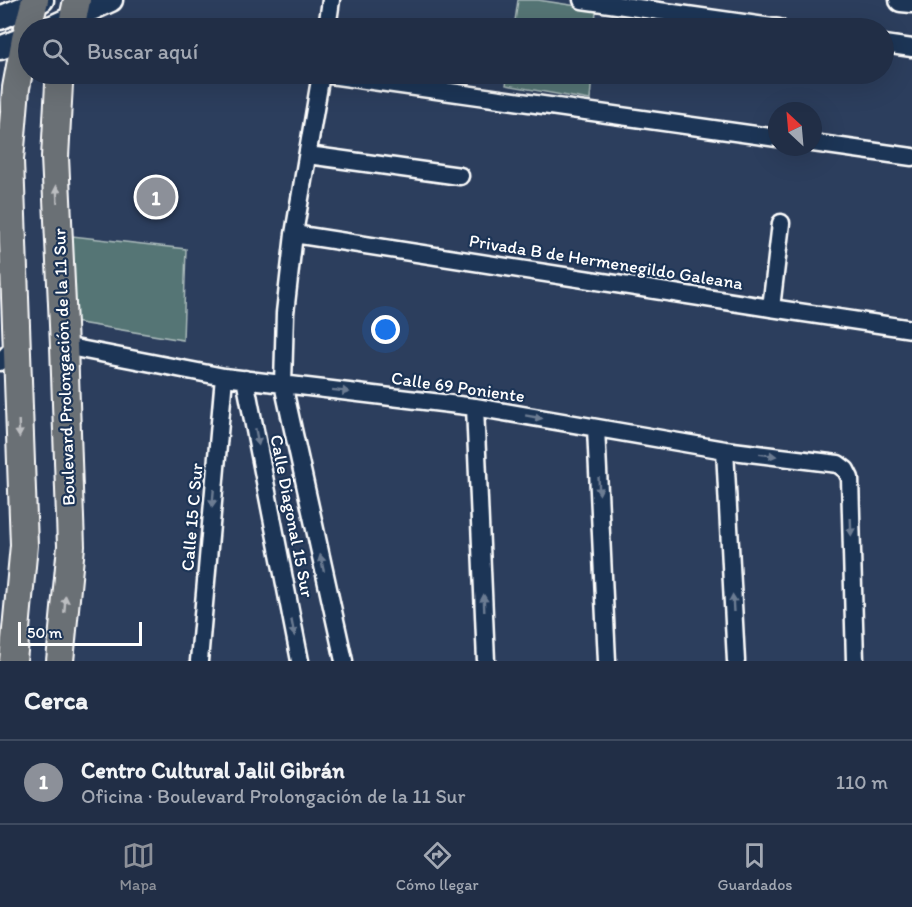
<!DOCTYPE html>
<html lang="es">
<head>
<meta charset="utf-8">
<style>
  :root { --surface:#212e46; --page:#2d3a51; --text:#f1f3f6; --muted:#a2a8b3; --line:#3e4a5f; --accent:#8c9099 }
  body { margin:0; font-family:Itim,sans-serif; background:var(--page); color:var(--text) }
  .compass { position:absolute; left:768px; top:102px; width:54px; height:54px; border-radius:50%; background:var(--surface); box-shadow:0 6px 24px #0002; rotate:334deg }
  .scale { position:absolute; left:18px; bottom:15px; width:124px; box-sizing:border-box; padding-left:6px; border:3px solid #fff; border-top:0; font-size:16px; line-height:21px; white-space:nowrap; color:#fff; -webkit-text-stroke:4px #1d3557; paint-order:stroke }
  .you { position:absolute; left:386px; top:330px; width:21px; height:21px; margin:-15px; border:4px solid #fff; border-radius:50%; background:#1a73e8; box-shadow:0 0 0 9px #1a73e833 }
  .badge { display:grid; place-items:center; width:39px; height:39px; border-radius:50%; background:var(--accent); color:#fff; font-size:20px; font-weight:700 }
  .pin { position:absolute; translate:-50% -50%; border:3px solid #fff; box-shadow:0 2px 6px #0006 }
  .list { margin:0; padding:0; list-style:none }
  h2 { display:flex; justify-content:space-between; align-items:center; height:78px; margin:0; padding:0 24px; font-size:26px }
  h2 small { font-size:20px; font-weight:400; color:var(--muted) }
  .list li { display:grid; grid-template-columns:39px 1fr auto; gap:18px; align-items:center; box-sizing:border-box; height:84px; padding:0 24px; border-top:2px solid var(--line) }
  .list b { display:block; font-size:22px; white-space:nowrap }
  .list p { margin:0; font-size:20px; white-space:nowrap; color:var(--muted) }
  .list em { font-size:20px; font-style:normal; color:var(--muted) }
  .icon { flex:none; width:33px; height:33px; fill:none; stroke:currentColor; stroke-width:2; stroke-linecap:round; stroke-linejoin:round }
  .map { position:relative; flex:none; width:912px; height:661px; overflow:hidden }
  .search { position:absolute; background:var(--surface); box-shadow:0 6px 24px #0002; left:18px; right:18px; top:18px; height:66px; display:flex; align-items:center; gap:15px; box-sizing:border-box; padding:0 21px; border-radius:33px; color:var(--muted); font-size:22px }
  .sheet { height:162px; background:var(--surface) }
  nav { display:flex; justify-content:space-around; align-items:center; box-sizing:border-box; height:84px; border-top:2px solid var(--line); background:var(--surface); font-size:16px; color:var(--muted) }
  nav a { display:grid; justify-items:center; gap:3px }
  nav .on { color:var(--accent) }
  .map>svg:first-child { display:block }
  .green { fill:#557575; stroke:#aababa; stroke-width:1.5 }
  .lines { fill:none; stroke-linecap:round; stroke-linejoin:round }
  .minor-casing { stroke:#fff; stroke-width:21 }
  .secondary-casing { stroke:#fff; stroke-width:27 }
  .primary-casing { stroke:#fff; stroke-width:30 }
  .minor { stroke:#1d3557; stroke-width:16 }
  .secondary { stroke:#1d3557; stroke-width:22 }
  .primary { stroke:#6b6f75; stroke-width:26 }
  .oneway { fill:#bcbec1 }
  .oneway2 { fill:#6c7c92 }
  .labels { text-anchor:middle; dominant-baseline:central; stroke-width:4.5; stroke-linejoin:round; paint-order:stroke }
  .street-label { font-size:18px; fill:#fff; stroke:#1d3557 }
</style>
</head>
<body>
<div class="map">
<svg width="912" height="661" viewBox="0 0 912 661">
  <rect width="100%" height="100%" fill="#2c3e5d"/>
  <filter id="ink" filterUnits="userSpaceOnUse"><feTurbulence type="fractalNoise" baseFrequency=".0167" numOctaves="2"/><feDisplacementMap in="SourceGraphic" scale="12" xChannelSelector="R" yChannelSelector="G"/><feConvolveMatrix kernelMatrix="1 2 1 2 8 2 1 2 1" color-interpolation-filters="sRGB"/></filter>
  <g filter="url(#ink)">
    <path class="green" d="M518 0H538L596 9 595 28H514Z
      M508 74H592L590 100 506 85Z
      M72 236 186 249 183 340 74 322Z"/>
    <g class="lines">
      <g class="minor-casing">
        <path id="minor" d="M582 0 779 28
          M327 28 331 0
          M884 44 912 48
          M321 74 294 234 285 313 283 384 344 661
          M323 74 777 138
          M813 143 912 157
          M308 155 460 176
          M294 234 771 308 912 329
          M771 308 781 223
          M64 346 224 377 475 407 725 450 838 464 846 470 850 478 855 661
          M0 362 16 345
          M245 379 300 661
          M475 407 486 661
          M596 428 607 661
          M725 450 736 661
          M199 661 224 377"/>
      </g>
      <g class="secondary-casing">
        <path id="secondary" d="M901 0 912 1
          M0 18 42 0
          M50 28 111 0
          M0 48 28 37"/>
      </g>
      <g class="primary-casing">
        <path id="primary" d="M71 28 77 0
          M13 661 24 545 10 160 16 88 25 39 35 0
          M60 661 71 546 64 346 55 157 59 84 61 74"/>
      </g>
      <use href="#minor" class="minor"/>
      <use href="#secondary" class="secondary"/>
      <use href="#primary" class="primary"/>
    </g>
    <defs><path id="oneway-solid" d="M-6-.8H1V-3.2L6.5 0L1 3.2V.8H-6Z" transform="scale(1.5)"/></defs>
    <g class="oneway">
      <use href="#oneway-solid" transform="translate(57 194) rotate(-93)"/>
      <use href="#oneway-solid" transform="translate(19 429) rotate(88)"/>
      <use href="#oneway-solid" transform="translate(65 604) rotate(-85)"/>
    </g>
    <g class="oneway2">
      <use href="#oneway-solid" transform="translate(341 391) rotate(7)"/>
      <use href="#oneway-solid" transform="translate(534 417) rotate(10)"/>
      <use href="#oneway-solid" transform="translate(257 437) rotate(79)"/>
      <use href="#oneway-solid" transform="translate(768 455) rotate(7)"/>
      <use href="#oneway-solid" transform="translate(599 486) rotate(87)"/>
      <use href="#oneway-solid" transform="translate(213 498) rotate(95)"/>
      <use href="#oneway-solid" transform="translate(851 527) rotate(88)"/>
      <use href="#oneway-solid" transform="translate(322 563) rotate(-102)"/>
      <use href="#oneway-solid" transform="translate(484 603) rotate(-92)"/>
      <use href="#oneway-solid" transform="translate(733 603) rotate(-93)"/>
      <use href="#oneway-solid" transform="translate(293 628) rotate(79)"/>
    </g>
  </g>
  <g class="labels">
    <g class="street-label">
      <text transform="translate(606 262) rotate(9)">Privada B de Hermenegildo Galeana</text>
      <text transform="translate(64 367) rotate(-92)">Boulevard Prolongación de la 11 Sur</text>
      <text transform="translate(458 387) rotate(8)">Calle 69 Poniente</text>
      <text transform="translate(292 516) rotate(79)">Calle Diagonal 15 Sur</text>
      <text transform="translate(192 517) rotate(-85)">Calle 15 C Sur</text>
    </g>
  </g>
</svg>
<svg class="compass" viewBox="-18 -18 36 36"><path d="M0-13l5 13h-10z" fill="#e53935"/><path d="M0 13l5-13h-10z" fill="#a2a8b3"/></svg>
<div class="scale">50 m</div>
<div class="you"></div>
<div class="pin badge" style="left:156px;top:197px">1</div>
<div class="search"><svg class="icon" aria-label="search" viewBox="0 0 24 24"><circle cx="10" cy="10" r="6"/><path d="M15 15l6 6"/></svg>Buscar aquí</div>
</div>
<section class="sheet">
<h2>Cerca<small></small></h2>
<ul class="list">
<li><span class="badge">1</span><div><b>Centro Cultural Jalil Gibrán</b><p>Oficina · Boulevard Prolongación de la 11 Sur</p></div><em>110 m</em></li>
</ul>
</section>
<nav>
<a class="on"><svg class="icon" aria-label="map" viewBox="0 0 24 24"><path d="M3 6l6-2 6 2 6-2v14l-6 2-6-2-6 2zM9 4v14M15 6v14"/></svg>Mapa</a>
<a><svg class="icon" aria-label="directions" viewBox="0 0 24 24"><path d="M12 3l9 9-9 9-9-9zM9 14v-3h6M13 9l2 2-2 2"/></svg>Cómo llegar</a>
<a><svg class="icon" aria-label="saved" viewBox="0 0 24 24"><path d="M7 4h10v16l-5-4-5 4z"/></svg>Guardados</a>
</nav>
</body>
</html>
